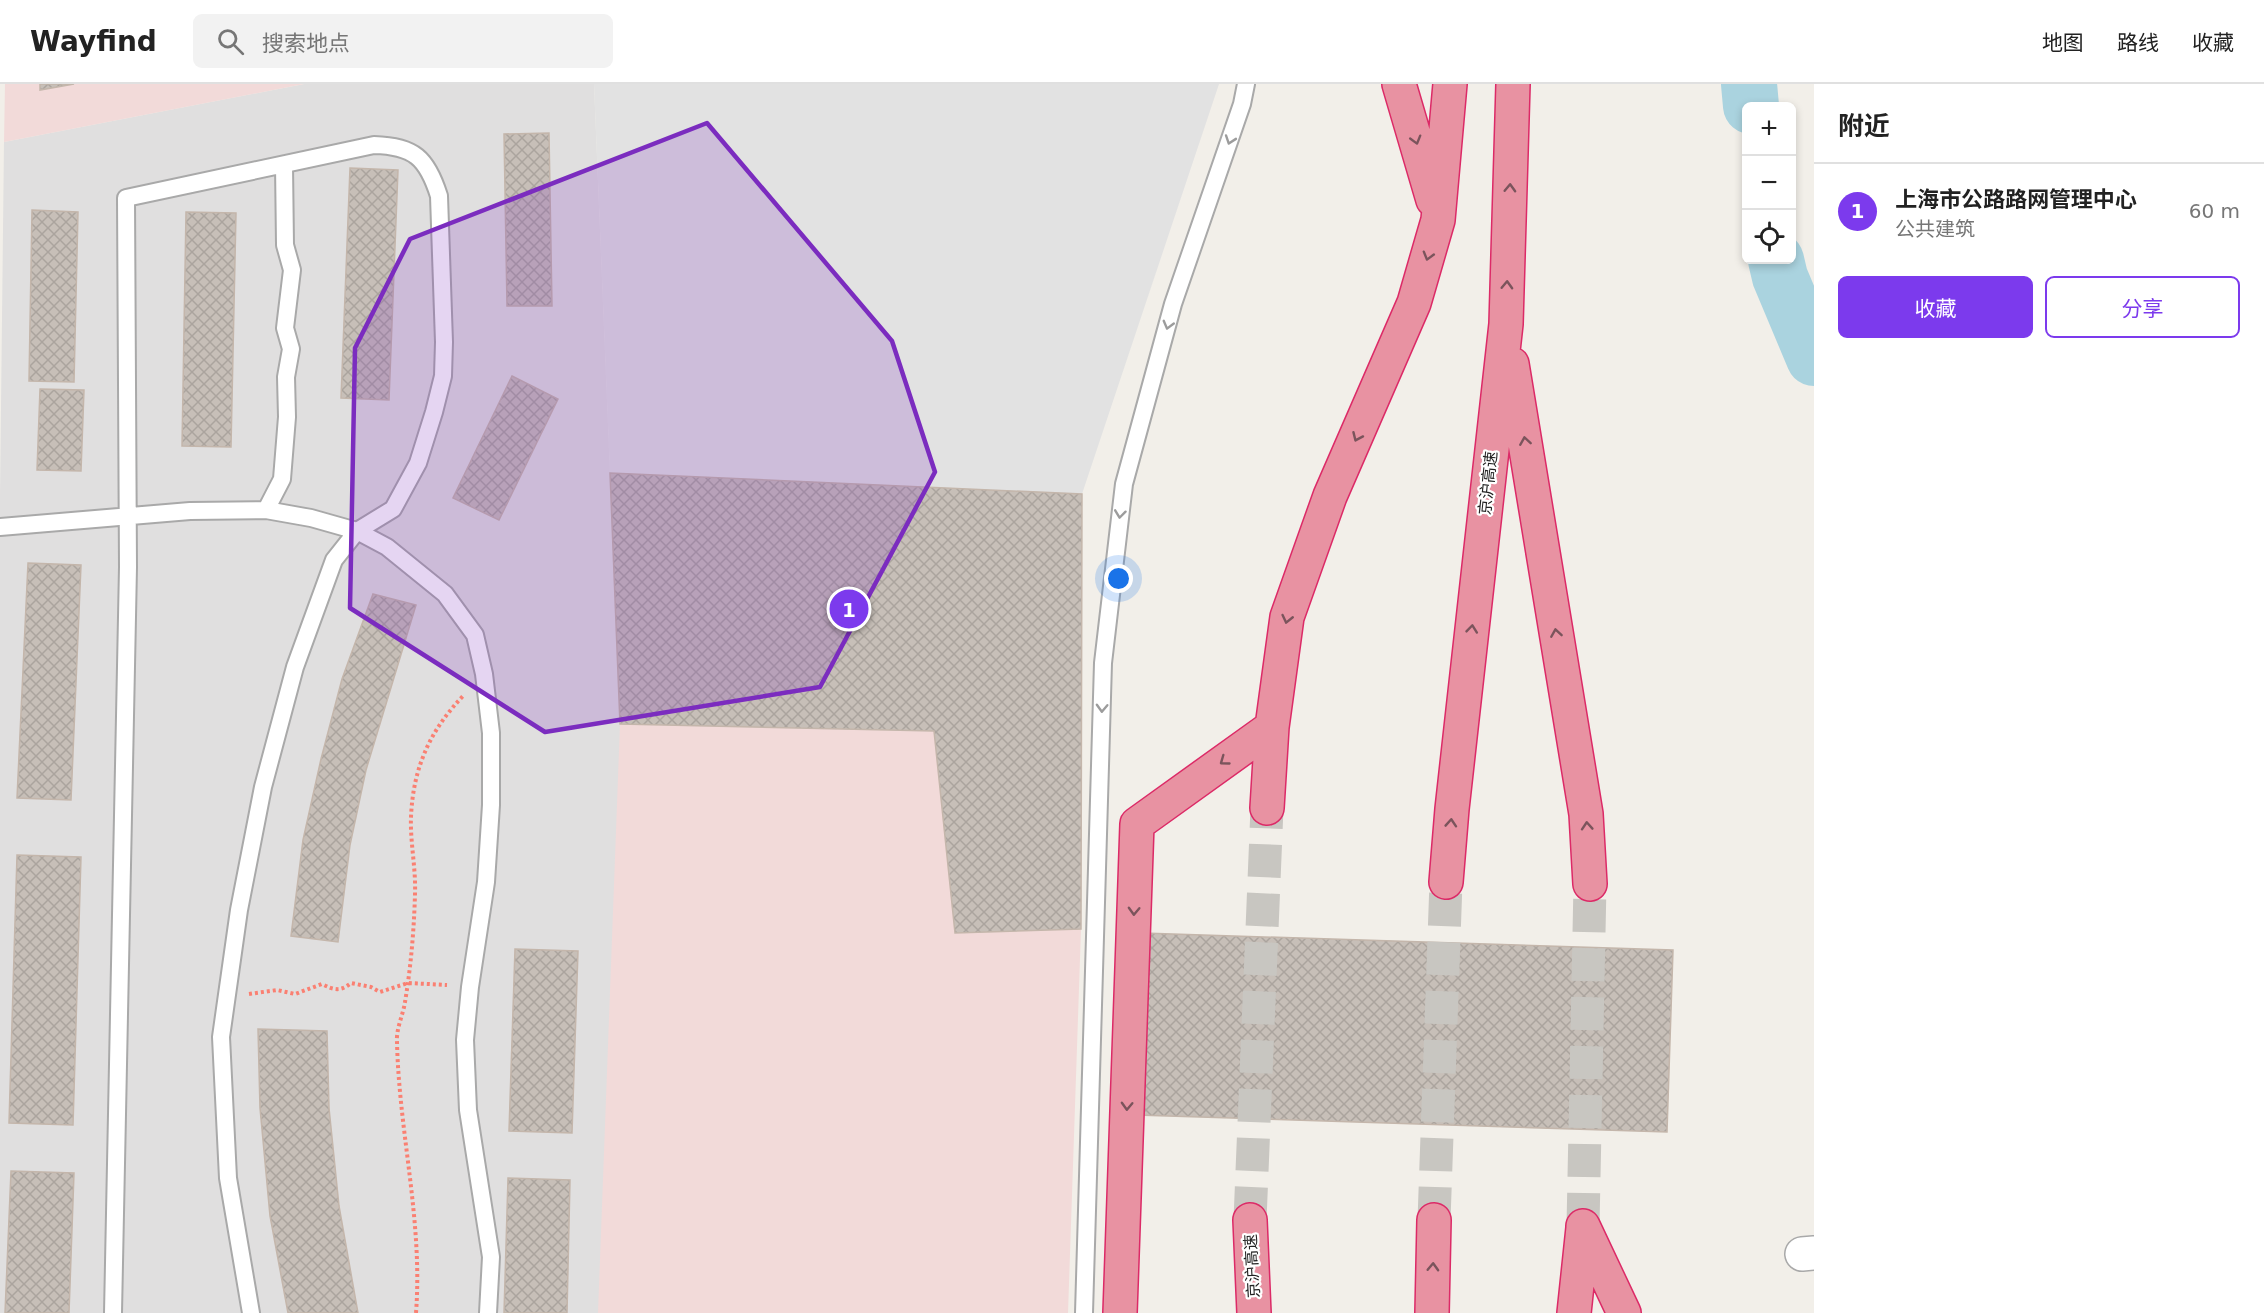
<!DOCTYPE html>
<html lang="zh">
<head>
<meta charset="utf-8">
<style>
  :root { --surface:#fff; --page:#f2f2f2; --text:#222; --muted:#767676; --line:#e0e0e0; --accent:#7c3aed }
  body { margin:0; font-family:"DejaVu Sans","Noto Sans SC",sans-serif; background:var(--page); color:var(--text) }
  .controls { position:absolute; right:18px; top:18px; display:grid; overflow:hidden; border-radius:9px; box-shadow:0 3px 9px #0003 }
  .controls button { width:54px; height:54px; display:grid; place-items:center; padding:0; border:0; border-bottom:2px solid var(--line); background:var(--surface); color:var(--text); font:30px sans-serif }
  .you { position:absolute; left:1119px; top:495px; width:21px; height:21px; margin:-15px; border:4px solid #fff; border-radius:50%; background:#1a73e8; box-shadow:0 0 0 9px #1a73e833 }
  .badge { display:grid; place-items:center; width:39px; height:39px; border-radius:50%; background:var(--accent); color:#fff; font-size:20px; font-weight:700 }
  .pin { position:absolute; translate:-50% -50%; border:3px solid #fff; box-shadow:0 2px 6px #0006 }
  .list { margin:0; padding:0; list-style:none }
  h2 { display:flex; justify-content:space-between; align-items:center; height:78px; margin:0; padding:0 24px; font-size:26px }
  h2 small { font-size:20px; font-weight:400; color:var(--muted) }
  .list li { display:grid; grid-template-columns:39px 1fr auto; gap:18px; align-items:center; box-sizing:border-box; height:96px; padding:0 24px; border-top:2px solid var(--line) }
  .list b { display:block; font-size:22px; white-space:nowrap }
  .list p { margin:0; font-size:20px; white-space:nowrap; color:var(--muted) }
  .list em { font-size:20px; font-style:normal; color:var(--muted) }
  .actions { display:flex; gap:12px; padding:18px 24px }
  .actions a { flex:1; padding:14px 0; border:2px solid var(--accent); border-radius:9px; text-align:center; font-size:21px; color:var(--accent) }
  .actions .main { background:var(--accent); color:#fff }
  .icon { flex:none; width:33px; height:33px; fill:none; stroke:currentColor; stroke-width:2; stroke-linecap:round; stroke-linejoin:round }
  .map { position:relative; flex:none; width:1814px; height:1229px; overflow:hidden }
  header { display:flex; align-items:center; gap:36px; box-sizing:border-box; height:84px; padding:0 30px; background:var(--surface); border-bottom:2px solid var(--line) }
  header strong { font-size:28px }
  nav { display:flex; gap:33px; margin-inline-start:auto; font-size:21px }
  .search { width:420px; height:54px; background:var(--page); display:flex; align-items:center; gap:15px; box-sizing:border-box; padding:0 21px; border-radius:9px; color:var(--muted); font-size:22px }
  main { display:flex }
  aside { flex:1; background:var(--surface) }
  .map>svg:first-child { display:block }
  .residential { fill:#e0dfdf }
  .commercial { fill:#f2dad9 }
  .parking { fill:#e2e2e2 }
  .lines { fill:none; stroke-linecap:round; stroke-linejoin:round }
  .river { stroke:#aad3df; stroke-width:56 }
  .building { fill:url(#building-cross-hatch); stroke:#c4b6ab; stroke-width:1.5 }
  .highway-tunnel { stroke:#c8c6c1; stroke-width:33; stroke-dasharray:33 16; stroke-linecap:butt }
  .lane-casing { stroke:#a9a9a9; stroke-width:20 }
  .street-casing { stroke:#a9a9a9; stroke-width:36 }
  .highway-casing { stroke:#dc2a67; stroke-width:36 }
  .path { stroke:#fa8072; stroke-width:4; stroke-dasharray:3 3; stroke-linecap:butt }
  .lane { stroke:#fff; stroke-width:16 }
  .street { stroke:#fff; stroke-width:33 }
  .highway { stroke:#e892a2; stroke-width:33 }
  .oneway { stroke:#9c9c9c }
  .oneway2 { stroke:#7b545c }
  .marked { fill:#7b2cbf; fill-opacity:0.2; stroke:#7b2cbf; stroke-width:4.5; stroke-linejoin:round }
  .labels { text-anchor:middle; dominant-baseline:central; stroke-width:4.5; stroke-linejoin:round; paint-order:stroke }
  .street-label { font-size:16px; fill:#222; stroke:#fff }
</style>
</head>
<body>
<header>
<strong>Wayfind</strong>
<div class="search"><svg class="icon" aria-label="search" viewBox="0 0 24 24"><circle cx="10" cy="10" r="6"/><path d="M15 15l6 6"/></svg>搜索地点</div>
<nav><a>地图</a><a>路线</a><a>收藏</a></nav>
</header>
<main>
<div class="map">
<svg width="1814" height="1229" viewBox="0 0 1814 1229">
  <defs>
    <pattern id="building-cross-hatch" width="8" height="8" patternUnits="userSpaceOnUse" patternTransform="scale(1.5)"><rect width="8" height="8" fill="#c7bfb8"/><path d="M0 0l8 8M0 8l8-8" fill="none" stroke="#aba49e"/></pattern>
  </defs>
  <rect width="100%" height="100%" fill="#f2efe9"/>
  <path class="residential" d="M304 0H594L626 767 604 1229H0V414L4 58Z"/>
  <path class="commercial" d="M5 0H304L4 58Z
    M620 640 934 647 955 848 1081 845 1068 1229H598Z"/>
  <path class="parking" d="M594 0H1219L1082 410 610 389Z"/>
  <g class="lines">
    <path class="river" d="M1749 0 1751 22
      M1776 176 1780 193 1814 274"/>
  </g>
  <path class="building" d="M40 0H74L40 6Z
    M549 49 552 222H507L504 50Z
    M350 84 398 86 389 316 341 314Z
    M32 126 78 128 74 298 29 297Z
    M186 128 236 129 231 363 182 362Z
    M512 292 558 315 499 436 453 414Z
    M40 305 84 306 81 387 37 386Z
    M610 389 1082 410 1081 845 955 849 934 647 620 640Z
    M28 479 81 481 71 716 17 714Z
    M373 510 416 521 366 686 350 761 338 858 291 852 303 756 321 675 342 595Z
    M17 771 81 773 73 1041 9 1039Z
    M1142 849 1673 866 1667 1048 1136 1031Z
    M515 865 578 867 572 1049 509 1047Z
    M258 945 327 947 329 1024 339 1122 358 1229H288L270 1132 260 1024Z
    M11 1087 74 1089 69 1229H5Z
    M508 1094 570 1096 567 1229H504Z"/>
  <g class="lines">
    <path class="highway-tunnel" d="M1250 1136 1267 724
      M1434 1136 1446 798
      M1583 1142 1590 800"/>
    <g class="lane-casing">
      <path id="lane" d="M266 426 282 395 287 333 286 293 291 265 285 244 292 186 285 161 284 81
        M0 443 190 427 266 426 311 434 357 447 387 463 445 510 475 551 484 590 491 649V721L486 798 470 903 465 956 468 1026 491 1173 488 1229
        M113 1229 128 483 126 114 374 61C414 62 427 74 439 112L444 258 443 292 434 328 418 379 393 425 357 447 334 476 295 583 263 703 239 826 221 953 228 1094 251 1229
        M1084 1229 1103 579 1124 400 1173 220 1242 20 1246 0"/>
    </g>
    <g class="street-casing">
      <path id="street" d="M1802 1170 1814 1169"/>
    </g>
    <g class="highway-casing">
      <path id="highway" d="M1399 0 1433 116
        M1512 280 1586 730 1590 800
        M1267 724 1272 643 1287 533 1330 412 1414 219 1438 136 1450 0
        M1446 798 1452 725 1506 240 1513 0
        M1250 1136 1254 1229
        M1583 1142 1624 1229
        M1120 1229 1137 740 1272 643
        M1432 1229 1434 1136
        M1574 1229 1583 1144"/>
    </g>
    <path class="path" d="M249 910 277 906 295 910 322 900C334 906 340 908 351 899L371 903 380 908 408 899 447 901
      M416 1229C423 1137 399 1049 397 958 396 945 403 931 405 918 411 882 414 846 415 810 416 784 410 758 411 733 413 684 430 646 464 611"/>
    <use href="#lane" class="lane"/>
    <use href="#street" class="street"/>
    <use href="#highway" class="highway"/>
  </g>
  <defs><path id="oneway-chevron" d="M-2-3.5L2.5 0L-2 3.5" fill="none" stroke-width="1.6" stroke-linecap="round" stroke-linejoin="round" transform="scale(1.5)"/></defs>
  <g class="oneway">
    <use href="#oneway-chevron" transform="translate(1230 56) rotate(109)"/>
    <use href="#oneway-chevron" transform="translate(1168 241) rotate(105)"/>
    <use href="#oneway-chevron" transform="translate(1120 430) rotate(97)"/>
    <use href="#oneway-chevron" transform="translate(1102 624) rotate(92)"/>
  </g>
  <g class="oneway2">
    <use href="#oneway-chevron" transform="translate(1416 56) rotate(74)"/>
    <use href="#oneway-chevron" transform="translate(1510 104) rotate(-88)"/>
    <use href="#oneway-chevron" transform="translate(1428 172) rotate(106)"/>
    <use href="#oneway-chevron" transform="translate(1507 201) rotate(-88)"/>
    <use href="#oneway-chevron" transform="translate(1357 353) rotate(114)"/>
    <use href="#oneway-chevron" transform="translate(1525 357) rotate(-99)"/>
    <use href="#oneway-chevron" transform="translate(1287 535) rotate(103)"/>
    <use href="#oneway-chevron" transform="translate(1472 545) rotate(-84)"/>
    <use href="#oneway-chevron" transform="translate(1556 549) rotate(-99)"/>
    <use href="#oneway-chevron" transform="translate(1224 677) rotate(144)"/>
    <use href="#oneway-chevron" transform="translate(1451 739) rotate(-86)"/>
    <use href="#oneway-chevron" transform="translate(1587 742) rotate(-94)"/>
    <use href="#oneway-chevron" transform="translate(1134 827) rotate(92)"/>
    <use href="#oneway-chevron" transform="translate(1127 1022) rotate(92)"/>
    <use href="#oneway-chevron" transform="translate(1433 1183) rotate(-88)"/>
  </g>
  <path class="marked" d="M707 39 892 257 935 388 820 603 545 648 350 524 355 264 410 155Z"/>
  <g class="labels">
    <g class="street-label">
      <text transform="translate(1488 399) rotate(-84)">京沪高速</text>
      <text transform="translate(1252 1182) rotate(-93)">京沪高速</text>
    </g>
  </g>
</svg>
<div class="controls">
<button>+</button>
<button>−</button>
<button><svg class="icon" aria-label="locate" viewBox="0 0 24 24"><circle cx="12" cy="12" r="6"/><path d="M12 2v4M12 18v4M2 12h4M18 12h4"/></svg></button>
</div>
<div class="you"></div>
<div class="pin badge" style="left:849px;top:525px">1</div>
</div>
<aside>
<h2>附近<small></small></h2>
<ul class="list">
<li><span class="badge">1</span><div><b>上海市公路路网管理中心</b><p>公共建筑</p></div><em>60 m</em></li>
</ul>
<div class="actions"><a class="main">收藏</a><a>分享</a></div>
</aside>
</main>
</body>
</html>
